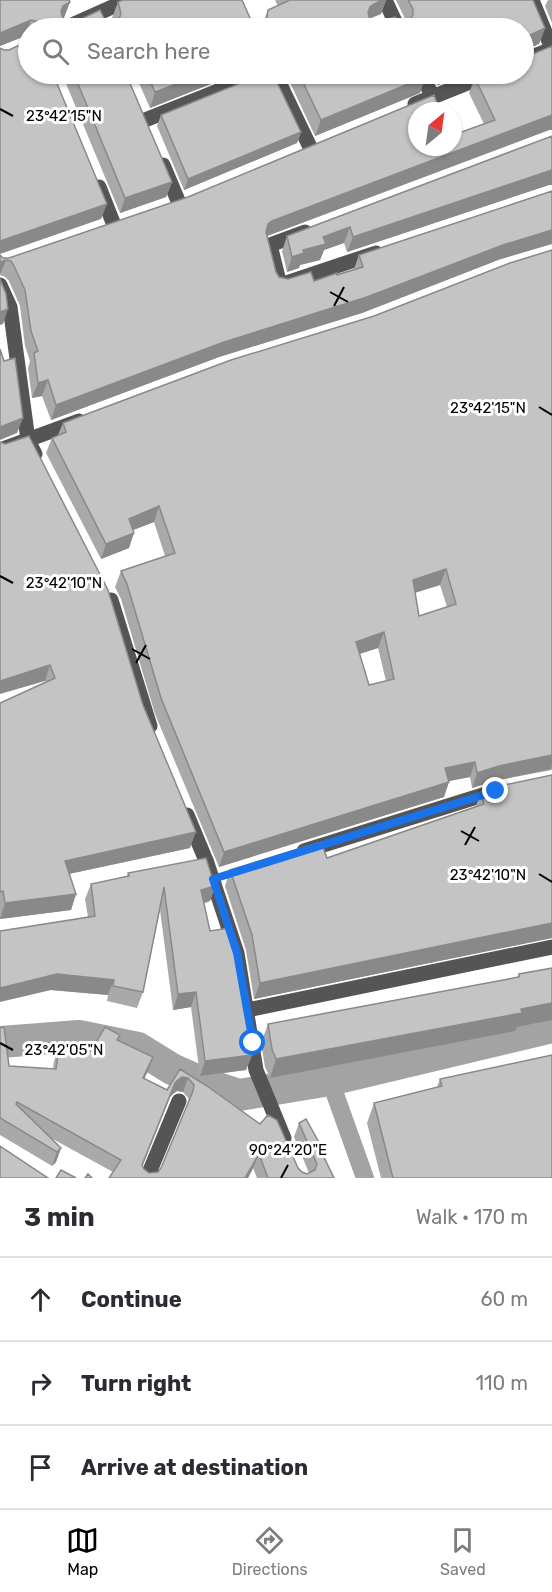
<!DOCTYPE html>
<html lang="en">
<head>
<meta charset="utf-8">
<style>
  :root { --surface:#fff; --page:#f7f7f7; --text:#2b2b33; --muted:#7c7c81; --line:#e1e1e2; --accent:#000 }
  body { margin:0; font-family:Rubik,sans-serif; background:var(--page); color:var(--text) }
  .compass { position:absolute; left:408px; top:102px; width:54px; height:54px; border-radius:50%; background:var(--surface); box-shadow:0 2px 4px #0004; rotate:29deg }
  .stop { position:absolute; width:18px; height:18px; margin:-14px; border:4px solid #1a73e8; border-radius:50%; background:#fff }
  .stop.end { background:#1a73e8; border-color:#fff; box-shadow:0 2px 6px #0008 }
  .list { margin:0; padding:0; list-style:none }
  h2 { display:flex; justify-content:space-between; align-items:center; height:78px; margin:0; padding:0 24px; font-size:26px }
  h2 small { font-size:20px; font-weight:400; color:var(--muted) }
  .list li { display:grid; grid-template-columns:39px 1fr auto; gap:18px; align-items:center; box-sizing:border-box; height:84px; padding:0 24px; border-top:2px solid var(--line) }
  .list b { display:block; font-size:22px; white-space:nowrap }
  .list em { font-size:20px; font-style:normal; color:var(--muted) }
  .icon { flex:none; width:33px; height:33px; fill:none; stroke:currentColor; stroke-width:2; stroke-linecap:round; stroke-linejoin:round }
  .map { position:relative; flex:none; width:552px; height:1178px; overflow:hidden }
  .search { position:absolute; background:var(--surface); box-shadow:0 2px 4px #0004; left:18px; right:18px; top:18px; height:66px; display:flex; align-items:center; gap:15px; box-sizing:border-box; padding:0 21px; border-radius:33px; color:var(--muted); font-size:22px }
  .sheet { height:330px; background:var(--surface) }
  nav { display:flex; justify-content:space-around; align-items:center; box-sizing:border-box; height:84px; border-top:2px solid var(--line); background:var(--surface); font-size:16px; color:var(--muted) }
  nav a { display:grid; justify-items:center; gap:3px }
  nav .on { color:var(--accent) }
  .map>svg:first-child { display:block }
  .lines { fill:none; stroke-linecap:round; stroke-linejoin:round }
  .canal { stroke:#a3a3a3; stroke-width:18 }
  .river { stroke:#a3a3a3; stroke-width:32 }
  .minor { stroke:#555; stroke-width:15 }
  .wall { fill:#a9a9a9; fill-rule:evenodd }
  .shaded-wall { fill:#898989 }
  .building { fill:#c4c4c4; stroke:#898989; stroke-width:1.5; fill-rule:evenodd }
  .route { stroke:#1a73e8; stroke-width:8 }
  .ticks { fill:none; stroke:#000; stroke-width:2 }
  .ticks-label { font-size:15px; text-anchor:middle; fill:#000; stroke:#fff; stroke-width:6; stroke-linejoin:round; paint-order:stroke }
</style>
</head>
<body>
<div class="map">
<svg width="552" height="1178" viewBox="0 0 552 1178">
  <rect width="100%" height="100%" fill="#fff"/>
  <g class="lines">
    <path class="canal" d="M330 1080 365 1178"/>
    <path class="river" d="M0 1042 79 1036 138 1048 172 1069 208 1085 239 1095 330 1080 552 1027"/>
    <path class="minor" d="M385 0 398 28
      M65 28 128 0
      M524 60 552 49 532 0
      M275 74 310 147
      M421 74 433 97
      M415 104 490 74
      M145 120 261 74
      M163 165 179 203
      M99 187 114 225
      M305 232 270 245 280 285 376 253
      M0 285 10 307 28 440 35 454
      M0 450 79 421
      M111 600 150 726
      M187 815 207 863 237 953 256 1070 284 1138
      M304 851 499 790
      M247 1010 552 947
      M147 1178 179 1101"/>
  </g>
  <path class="wall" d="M0 0 70 2 63 18 65 21 70 22 105 20 110 22H113L112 18 118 2 250 18 254 21 258 22 264 20 268 10 278 6 275 0H386L381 14 371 18 375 22 398 21 403 22 406 21 396 0H533L545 28 539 44 524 28H28V36H25L0 46Z
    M548 0H552V23L545 6Z
    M62 74H126L172 182 166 197 120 213Z
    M135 74H236L150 108Z
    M286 74H424L425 77 420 93 315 136Z
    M431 74H466L438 85Z
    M475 78 549 130 267 236 276 272 279 277 288 279 314 281 354 269 359 255 498 260 362 313 219 357 51 420 42 396 32 398 28 368 30 361 25 346 20 306 9 281 5 277 0 275 3 258H9L453 147 484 124 469 93Z
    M161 115 301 132 297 143 184 190 157 126Z
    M552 136V185H549L347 252 344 243 324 250 320 260 300 265 299 268 287 272 282 251 287 236Z
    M552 250V770L494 781 472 788 470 777 449 781 444 797 219 867 155 714 121 599 115 587 121 571 165 556 154 522 133 530 129 548 101 559 46 453 52 438 58 435 63 423 374 316ZM440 585 447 607 419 616 415 593ZM378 648 386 681 369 685 359 654Z
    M0 442 143 705 190 848 69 874 76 894 71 910 0 919V703L45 682Z
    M552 775V938L254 999 246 950 225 886 230 870 327 858 476 806 481 792Z
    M128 873 215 886 210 901 204 903 210 931 252 1055 246 1070 200 1076 191 1007 173 1010 160 910 143 992 137 1008 107 1001 108 995 51 990 88 917 85 899 91 884 127 876Z
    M552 968V1020L517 1027 515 1031 270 1078 265 1067 261 1043 268 1024 517 977 519 974Z
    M0 1028 9 1066 53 1069 54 1061 59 1047 91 1051 118 1040 153 1057 144 1079 167 1090 180 1069 302 1172 307 1174 309 1173 294 1137 299 1123 322 1148 321 1150 334 1178H257L253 1168 248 1178 113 1172 51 1138 61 1148 56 1162 52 1166 0 1135ZM177 1091 183 1092 189 1099 188 1103 161 1168 158 1172 149 1173 144 1169 143 1165 170 1097 173 1094Z
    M440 1079 552 1178H381L367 1123 374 1103 437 1087Z"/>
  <path class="shaded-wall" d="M383 0H386L381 14 368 19 364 22 370 7 374 4Z
    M70 2 64 18 58 22 63 6Z
    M31 20 25 36 0 46V33Z
    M545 28 539 44 524 51V38Z
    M203 74H236L150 108 155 92Z
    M442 74H466L438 85Z
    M425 77 420 93 315 136 321 120Z
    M552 115V130H549L267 236 262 239 268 224 272 221Z
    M301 132 297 143 184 190 188 179Z
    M552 170V185H549L347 252 353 237Z
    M172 182 166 197 120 213 125 198Z
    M107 204 101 219 0 254V241L2 239Z
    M350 227 344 243 324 250 320 260 300 265 299 268 287 272 292 257 323 237Z
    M552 230V244L498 260 362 313 219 357 51 420 56 405 224 342 503 245Z
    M6 260 0 275V262Z
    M8 309 3 324 0 325V312Z
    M48 380 42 396 32 398 38 383Z
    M23 418 17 433 0 440V427Z
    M159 506 154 522 123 534 129 519Z
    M134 533 129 548 101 559 106 544Z
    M446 569 440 585 407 595 413 580Z
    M384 632 378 648 350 657 356 642Z
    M50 665 45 681 0 694V681Z
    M552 755V765L551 769 494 781 472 788 477 773 499 766Z
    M475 762 470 777 439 783 445 768Z
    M449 782 444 797 219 867 224 852Z
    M196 832 190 848 59 876 65 861Z
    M215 886 210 901 196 906 201 890Z
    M76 894 71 910 0 919 5 903Z
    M552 923V938L254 999 260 983Z
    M57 974 114 980 108 995 51 990 0 1002V988Z
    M196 992 191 1007 173 1010 178 994Z
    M552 1003V1020L517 1027 515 1031 270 1078 276 1059Z
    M252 1055 246 1070 200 1076 205 1061Z
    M153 1057 148 1071 138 1092 143 1078Z
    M182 1077 188 1078 183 1092 177 1091 173 1094 170 1097 138 1178 175 1083 178 1080Z
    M61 1148 56 1162 52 1166 57 1152Z
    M259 1154 253 1168 248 1178H245Z"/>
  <path class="building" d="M0 0H69L70 2 63 6 61 11 62 16 65 21 70 22H75L100 10 105 20 110 22H115L119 19 121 14 118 2 123 0H242L250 18 254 21 258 22 263 21 267 18 268 10 288 1V0H383L374 4 370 7 368 12 369 17 375 22H381L395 17 398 21 403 22 411 19 413 14V9L408 0H533L545 28 524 38V28H43L42 26 39 22 31 20 0 33Z
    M28 41V74H53L107 204 0 241V48L4 50H9Z
    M552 46V115L272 221 268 224 266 232 276 272 279 277 288 279 311 272 314 281 337 273V275L363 267 359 255 552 191V230L503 245 367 297 224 342 56 405 48 380 38 383 34 353 38 351 31 331 25 290 14 266 11 261 6 260 0 262V255L3 258H9L188 197 434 95 440 111H417V147H453V135L495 120 475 78 484 74H524V52L533 54Z
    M74 74H126L172 182 125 198Z
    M147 74H203L155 92Z
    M263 74H273L301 132 188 179 161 115Z
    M299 74H424L425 77 321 120Z
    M552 136V170L353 237 350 227 323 237 326 244 303 250 304 253 292 257 287 236Z
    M552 250V755L499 766 477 773 475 762 445 768 449 782 224 852 161 698 127 584 121 571 175 553 159 506 129 519 134 533 106 544 52 438 66 432 63 423 231 360 374 316 510 263ZM446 569 456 604 419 616 413 580ZM384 632 394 679 369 685 356 642Z
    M0 279 6 294 8 309 0 312Z
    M0 349 4 361 15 358 23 418 0 427Z
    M29 436 108 590 143 705 196 832 65 861 76 894 5 903 3 891 0 892V703L55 678 50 665 0 681V442L5 444Z
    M552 775V923L260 983 252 935 230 870 321 842 327 858 484 804 481 792 504 785Z
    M206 858 215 886 201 890 210 931 229 928 233 940 252 1055 205 1061 196 992 178 994 164 887 143 992 113 986 114 980 57 974 0 988V931L95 916 91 884 129 876 128 873Z
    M552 968V1003L521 1009 522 1013 276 1059 272 1049 268 1024 519 977V974Z
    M4 1027 9 1066 56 1069 59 1047 91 1051 105 1027 120 1035 117 1040 153 1057 143 1078 167 1090 180 1069 207 1086 260 1124 268 1115 277 1120 298 1168 302 1172 307 1174 315 1170 317 1164 299 1123 306 1119 322 1148 320 1149 334 1178H268L259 1154 245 1178H109L121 1160 17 1102 16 1104 61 1148 57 1152 0 1118V1028ZM182 1077 188 1078 194 1085 193 1091 161 1168 158 1172 149 1173 144 1169 142 1165 175 1083 178 1080Z
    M552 1055V1178H393L374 1103 442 1086 440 1079Z
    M0 1146 48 1178H0Z
    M61 1170 76 1178H56Z
    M88 1174 92 1178H85Z"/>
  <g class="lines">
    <path class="route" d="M253 1043 237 953 213 879 496 791"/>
  </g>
  <path class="ticks" d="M0 109 13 116M330 292 348 302M334 306 344 287M539 407 552 415M0 576 13 583M132 649 150 659M136 663 146 645M461 831 479 841M465 845 475 827M539 874 552 882M0 1043 13 1050M281 1178 288 1165"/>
  <g class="ticks-label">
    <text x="64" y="121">23°42'15"N</text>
    <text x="488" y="413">23°42'15"N</text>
    <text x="64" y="588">23°42'10"N</text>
    <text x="488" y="880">23°42'10"N</text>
    <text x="64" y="1055">23°42'05"N</text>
    <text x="288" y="1155">90°24'20"E</text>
  </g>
</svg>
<svg class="compass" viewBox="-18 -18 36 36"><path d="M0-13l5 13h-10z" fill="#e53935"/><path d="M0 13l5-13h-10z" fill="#7c7c81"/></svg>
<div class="stop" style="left:253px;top:1043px"></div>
<div class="stop end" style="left:496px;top:791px"></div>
<div class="search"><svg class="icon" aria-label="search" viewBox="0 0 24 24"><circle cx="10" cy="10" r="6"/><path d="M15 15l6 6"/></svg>Search here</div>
</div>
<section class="sheet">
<h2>3 min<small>Walk · 170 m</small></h2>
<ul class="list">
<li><svg class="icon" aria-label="ahead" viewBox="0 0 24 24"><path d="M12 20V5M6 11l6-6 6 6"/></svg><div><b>Continue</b></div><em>60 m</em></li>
<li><svg class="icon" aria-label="right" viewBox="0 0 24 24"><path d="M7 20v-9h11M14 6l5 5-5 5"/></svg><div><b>Turn right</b></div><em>110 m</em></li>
<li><svg class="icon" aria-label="arrive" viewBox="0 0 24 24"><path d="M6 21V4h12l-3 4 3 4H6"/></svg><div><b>Arrive at destination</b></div></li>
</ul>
</section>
<nav>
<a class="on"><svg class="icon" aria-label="map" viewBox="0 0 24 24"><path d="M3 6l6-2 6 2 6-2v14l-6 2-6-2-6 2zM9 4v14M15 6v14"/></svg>Map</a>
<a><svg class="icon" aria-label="directions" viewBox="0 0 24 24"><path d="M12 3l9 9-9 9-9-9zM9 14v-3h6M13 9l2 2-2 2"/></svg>Directions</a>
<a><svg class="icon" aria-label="saved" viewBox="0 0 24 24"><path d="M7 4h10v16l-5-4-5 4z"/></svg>Saved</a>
</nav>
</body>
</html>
